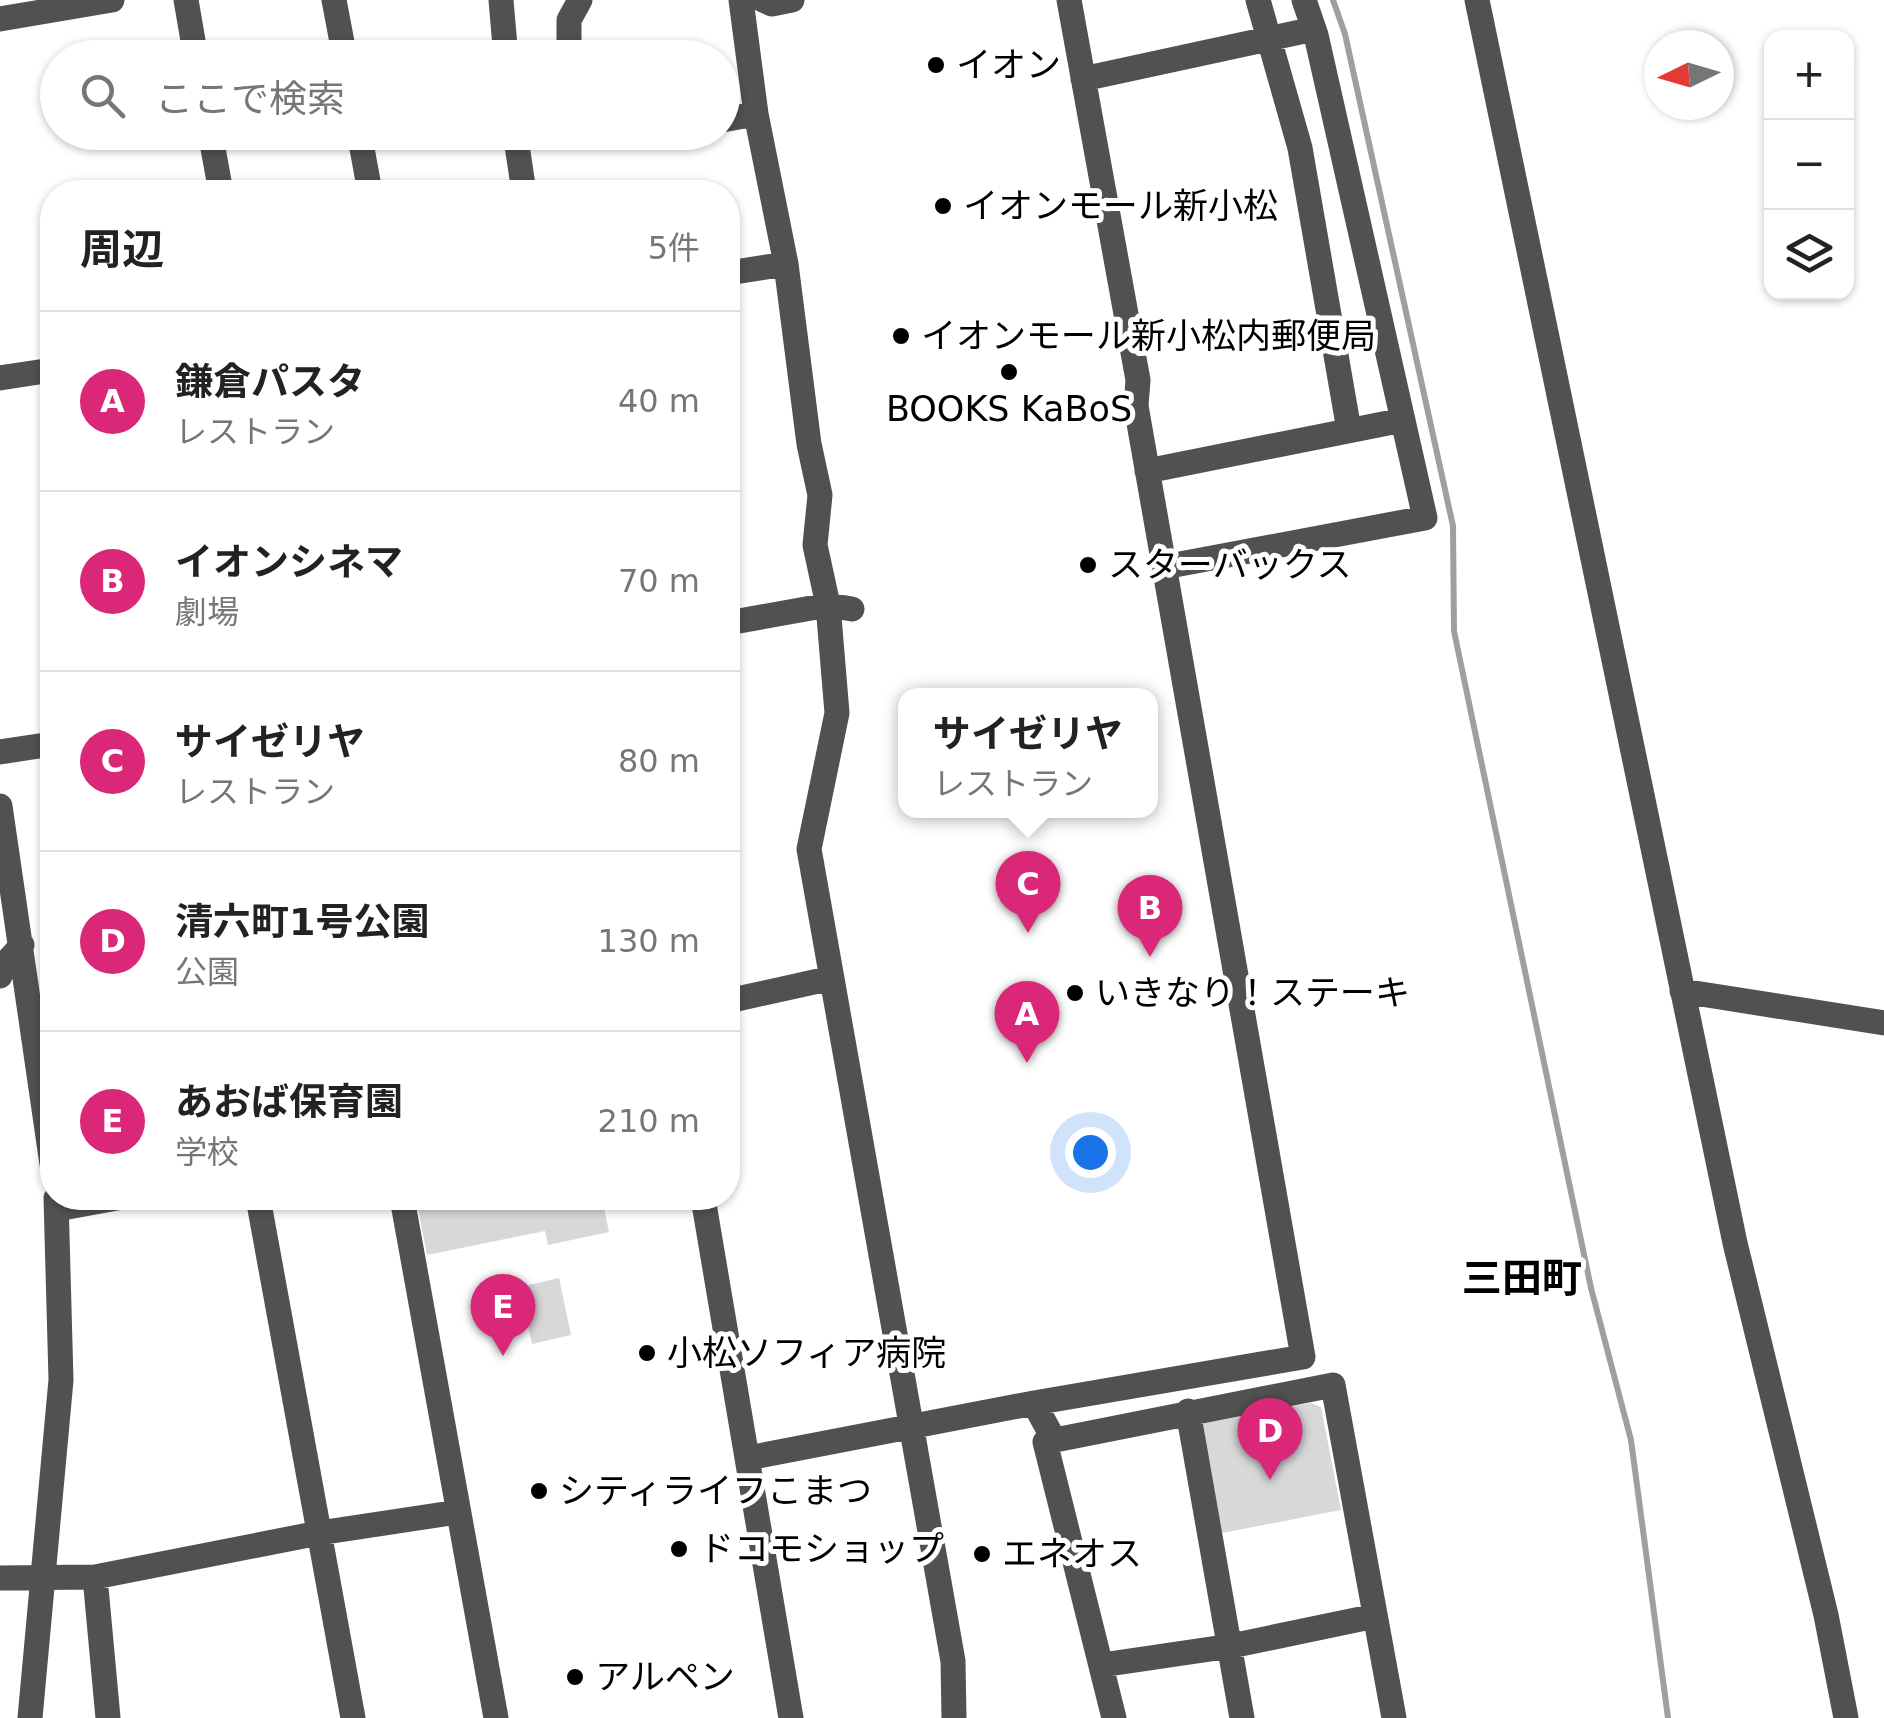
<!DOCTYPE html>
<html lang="ja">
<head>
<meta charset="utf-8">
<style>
  :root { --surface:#fff; --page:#f6f6f6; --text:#222; --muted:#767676; --line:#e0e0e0; --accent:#db2777 }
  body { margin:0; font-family:"DejaVu Sans","Noto Sans JP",sans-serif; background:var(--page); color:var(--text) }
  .controls { position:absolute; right:30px; top:30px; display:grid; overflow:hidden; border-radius:20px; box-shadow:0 2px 8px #0004 }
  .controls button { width:90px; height:90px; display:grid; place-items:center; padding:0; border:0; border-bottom:2px solid var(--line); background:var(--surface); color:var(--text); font:50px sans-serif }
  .compass { position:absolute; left:1644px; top:30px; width:90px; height:90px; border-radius:50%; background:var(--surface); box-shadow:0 2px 8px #0004; rotate:265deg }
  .you { position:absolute; left:1090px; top:1152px; width:35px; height:35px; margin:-25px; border:8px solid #fff; border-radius:50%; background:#1a73e8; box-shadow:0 0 0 15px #1a73e833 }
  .badge { display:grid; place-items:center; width:65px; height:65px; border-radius:50%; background:var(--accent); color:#fff; font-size:32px; font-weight:700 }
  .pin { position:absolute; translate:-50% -82px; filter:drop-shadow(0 2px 5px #0008) }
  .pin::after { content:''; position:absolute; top:52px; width:35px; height:30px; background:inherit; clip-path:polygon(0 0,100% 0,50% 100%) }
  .popup { position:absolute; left:898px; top:688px; width:260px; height:130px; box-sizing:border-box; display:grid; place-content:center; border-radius:20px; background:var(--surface); filter:drop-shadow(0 2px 8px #0005); font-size:32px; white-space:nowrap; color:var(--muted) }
  .popup b { font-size:38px; color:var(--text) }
  .popup::after { content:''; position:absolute; left:50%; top:100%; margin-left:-20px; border:20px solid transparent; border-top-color:var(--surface) }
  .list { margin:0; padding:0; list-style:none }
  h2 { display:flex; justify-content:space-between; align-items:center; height:130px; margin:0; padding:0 40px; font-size:42px }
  h2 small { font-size:32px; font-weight:400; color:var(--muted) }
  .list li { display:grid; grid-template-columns:65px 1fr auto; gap:30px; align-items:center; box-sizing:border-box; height:180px; padding:0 40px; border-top:2px solid var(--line) }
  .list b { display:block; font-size:38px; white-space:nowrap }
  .list p { margin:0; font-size:32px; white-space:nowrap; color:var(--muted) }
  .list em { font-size:32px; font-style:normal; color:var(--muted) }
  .icon { flex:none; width:55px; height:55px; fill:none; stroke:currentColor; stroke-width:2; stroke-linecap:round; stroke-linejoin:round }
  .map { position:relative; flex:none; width:1884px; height:1718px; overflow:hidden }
  .search { position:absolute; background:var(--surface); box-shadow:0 2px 8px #0004; left:40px; top:40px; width:700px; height:110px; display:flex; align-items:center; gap:25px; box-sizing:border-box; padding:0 35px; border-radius:55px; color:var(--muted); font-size:38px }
  .panel { position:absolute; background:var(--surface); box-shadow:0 2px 8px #0004; left:40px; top:180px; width:700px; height:1030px; border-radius:40px }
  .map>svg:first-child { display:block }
  .green { fill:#d8d8d8 }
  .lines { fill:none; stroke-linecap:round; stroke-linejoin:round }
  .stream { stroke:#9f9f9f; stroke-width:6 }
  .minor { stroke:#515151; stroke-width:25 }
  .poi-dot { fill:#000; stroke:#fff; stroke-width:4 }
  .labels { text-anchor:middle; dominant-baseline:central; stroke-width:10; stroke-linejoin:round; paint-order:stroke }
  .poi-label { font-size:35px; fill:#000; stroke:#fff; text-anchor:start }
  .quarter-label { font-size:40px; font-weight:bold; fill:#000; stroke:#fff }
</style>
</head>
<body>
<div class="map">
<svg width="1884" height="1718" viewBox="0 0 1884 1718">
  <rect width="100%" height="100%" fill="#fff"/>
  <path class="green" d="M416 1198H602L609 1232 548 1245 545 1231 427 1255Z
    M559 1278 571 1335 532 1344 520 1287Z
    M1311 1403 1321 1407 1341 1510 1222 1533 1201 1432 1204 1422Z"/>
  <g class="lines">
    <path class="stream" d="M1333 0 1345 34 1453 526 1454 631 1591 1288 1631 1440 1668 1718"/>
    <path class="minor" d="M186 0 196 58
      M334 0 345 58
      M501 0 506 58
      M741 0 756 114 786 264 809 444 820 495 815 545 828 605 837 713 809 849 953 1661 954 1718
      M763 0 772 4 792 0
      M1258 0 1300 148 1349 430
      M1477 0 1735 1243 1826 1615 1846 1718
      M0 19 112 0
      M569 58V20L580 0
      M1083 79 1314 29
      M722 120 756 114
      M210 132 221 192
      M359 132 370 192
      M515 132 524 192
      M590 132 591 137 662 132
      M728 273 786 264
      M0 378 52 370
      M1147 471 1403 420
      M1164 567 1425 518 1316 35 1304 0
      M728 623 828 605 852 609
      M0 752 52 744
      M0 806 52 1164
      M0 976 4 965 22 945
      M1682 991 1884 1023
      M728 1001 832 978
      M258 1198 353 1718
      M402 1198 496 1718
      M703 1198 791 1718
      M57 1209 117 1198
      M1188 1411 1242 1718
      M1054 1440 1034 1403 1303 1357 1136 406 1138 380 1069 0
      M748 1458 1034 1403
      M95 1577 108 1718
      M0 1578 95 1577 319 1533 458 1512
      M1102 1665 1231 1646 1375 1616
      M30 1718 61 1380 56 1198
      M1114 1718 1045 1442 1333 1385 1394 1718"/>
  </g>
  <g class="poi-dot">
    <circle cx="936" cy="65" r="10"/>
    <circle cx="943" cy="206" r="10"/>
    <circle cx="901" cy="336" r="10"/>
    <circle cx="1009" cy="372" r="10"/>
    <circle cx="1088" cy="565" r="10"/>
    <circle cx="1075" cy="993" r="10"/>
    <circle cx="647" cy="1353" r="10"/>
    <circle cx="539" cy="1491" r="10"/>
    <circle cx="679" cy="1549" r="10"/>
    <circle cx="982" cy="1554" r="10"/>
    <circle cx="575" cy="1677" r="10"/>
  </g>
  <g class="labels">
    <g class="poi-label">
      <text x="956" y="65">イオン</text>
      <text x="963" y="206">イオンモール新小松</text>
      <text x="921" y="336">イオンモール新小松内郵便局</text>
      <text x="1009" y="409" text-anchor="middle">BOOKS KaBoS</text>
      <text x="1108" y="565">スターバックス</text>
      <text x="1095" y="993">いきなり！ステーキ</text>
      <text x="667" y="1353">小松ソフィア病院</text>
      <text x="559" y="1491">シティライフこまつ</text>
      <text x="699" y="1549">ドコモショップ</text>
      <text x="1002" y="1554">エネオス</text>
      <text x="595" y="1677">アルペン</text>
    </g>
    <g class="quarter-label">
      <text x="1522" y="1278">三田町</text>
    </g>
  </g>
</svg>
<div class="controls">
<button>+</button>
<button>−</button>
<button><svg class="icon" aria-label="layers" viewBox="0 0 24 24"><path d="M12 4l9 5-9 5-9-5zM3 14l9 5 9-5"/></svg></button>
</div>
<svg class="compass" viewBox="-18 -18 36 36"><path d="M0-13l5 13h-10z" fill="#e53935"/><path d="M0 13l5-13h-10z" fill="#767676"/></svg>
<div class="you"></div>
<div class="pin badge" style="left:1027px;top:1063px">A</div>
<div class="pin badge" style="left:1150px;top:957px">B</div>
<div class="pin badge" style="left:1028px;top:933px">C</div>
<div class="popup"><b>サイゼリヤ</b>レストラン</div>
<div class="pin badge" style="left:1270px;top:1480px">D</div>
<div class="pin badge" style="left:503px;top:1356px">E</div>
<div class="search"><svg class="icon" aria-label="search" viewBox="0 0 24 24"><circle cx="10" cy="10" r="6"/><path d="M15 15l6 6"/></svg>ここで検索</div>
<section class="panel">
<h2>周辺<small>5件</small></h2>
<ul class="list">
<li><span class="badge">A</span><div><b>鎌倉パスタ</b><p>レストラン</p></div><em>40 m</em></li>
<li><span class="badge">B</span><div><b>イオンシネマ</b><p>劇場</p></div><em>70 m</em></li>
<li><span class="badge">C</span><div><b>サイゼリヤ</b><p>レストラン</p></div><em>80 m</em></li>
<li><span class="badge">D</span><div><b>清六町1号公園</b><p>公園</p></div><em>130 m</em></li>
<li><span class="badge">E</span><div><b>あおば保育園</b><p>学校</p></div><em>210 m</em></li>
</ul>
</section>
</div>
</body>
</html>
